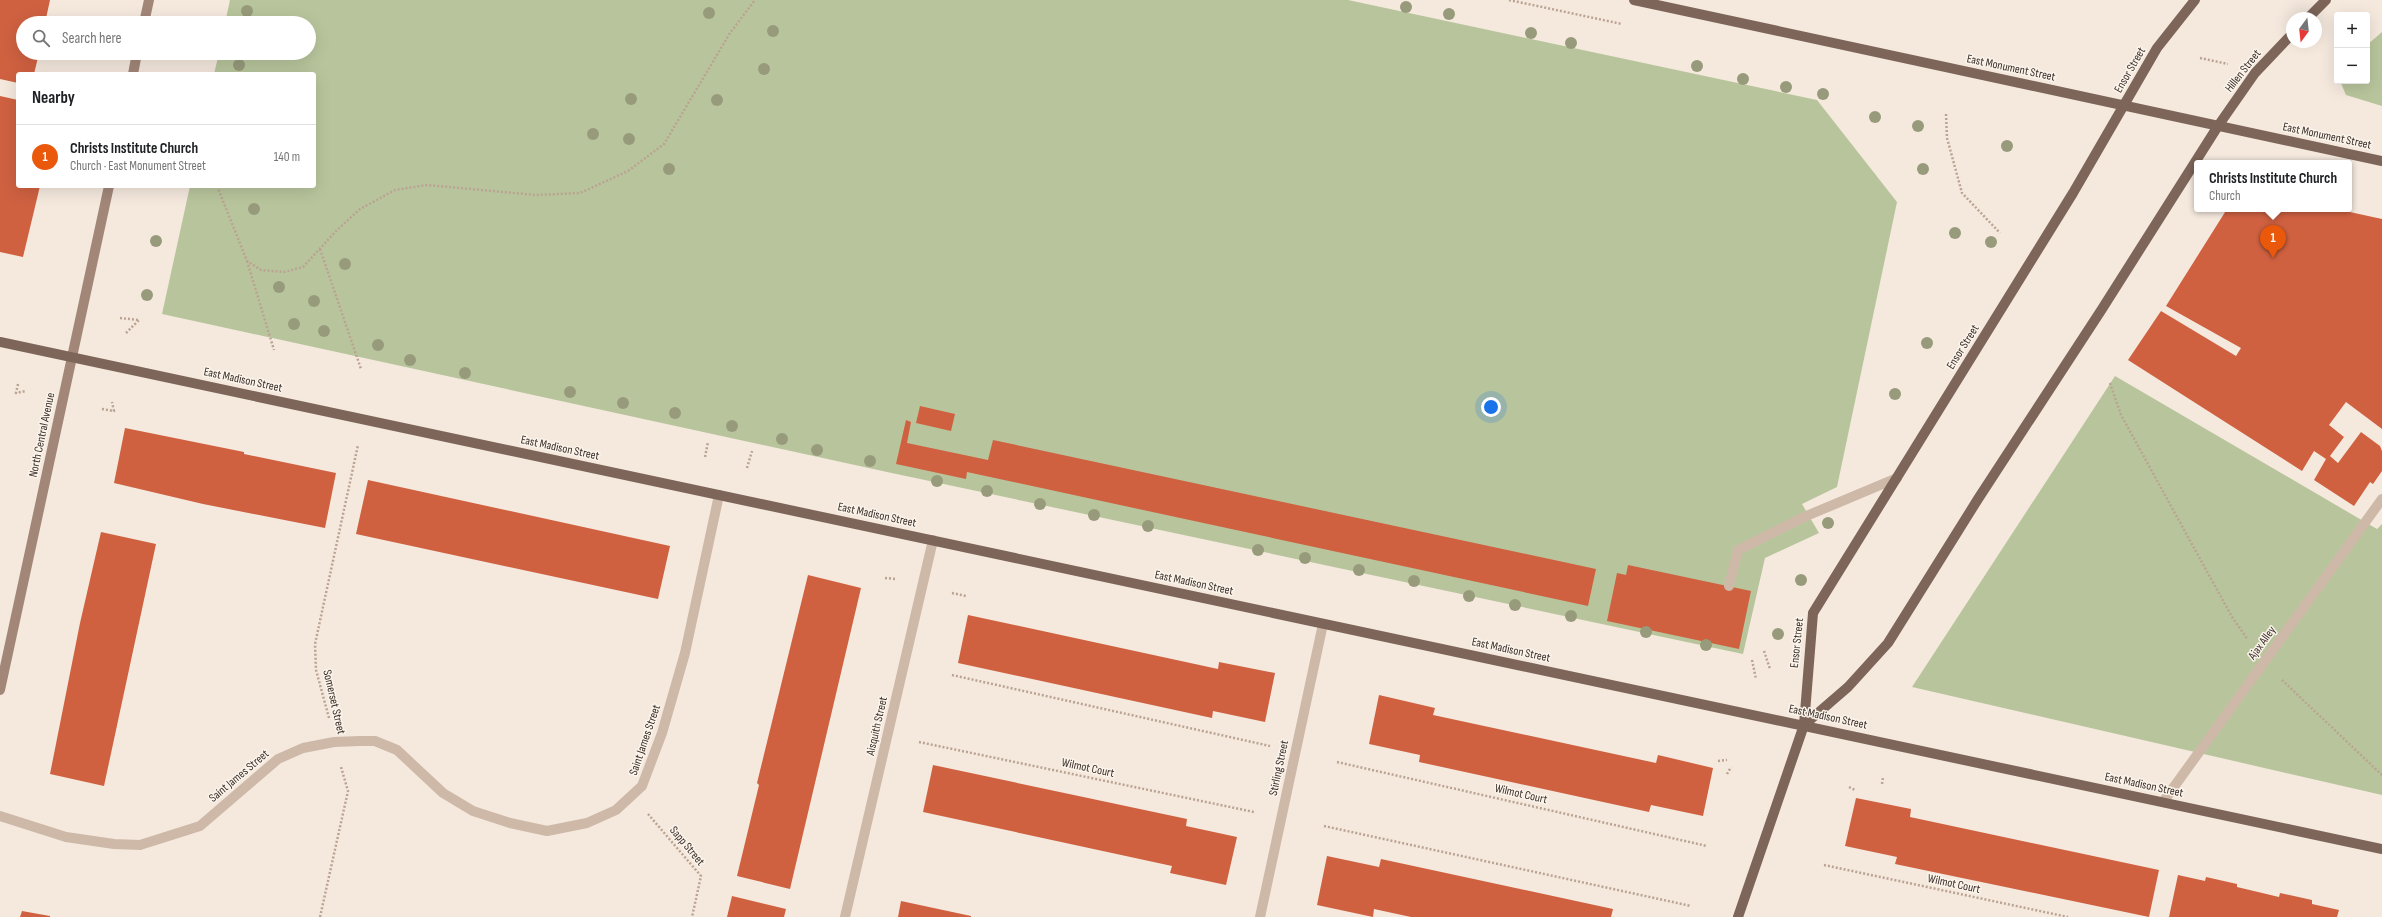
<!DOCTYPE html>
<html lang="en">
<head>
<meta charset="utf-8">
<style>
  :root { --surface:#fff; --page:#f6f6f6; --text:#202124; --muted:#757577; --line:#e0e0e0; --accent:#ea580c }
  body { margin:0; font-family:"Sofia Sans Condensed",sans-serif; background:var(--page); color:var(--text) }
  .controls { position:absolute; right:12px; top:12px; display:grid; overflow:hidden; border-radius:4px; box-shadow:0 4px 16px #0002 }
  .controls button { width:36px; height:36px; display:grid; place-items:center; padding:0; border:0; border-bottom:1px solid var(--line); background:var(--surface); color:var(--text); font:20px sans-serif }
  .compass { position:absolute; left:2286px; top:12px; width:36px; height:36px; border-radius:50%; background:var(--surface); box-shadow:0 4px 16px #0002; rotate:195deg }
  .you { position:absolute; left:1491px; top:407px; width:14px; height:14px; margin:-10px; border:3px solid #fff; border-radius:50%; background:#1a73e8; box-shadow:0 0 0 6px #1a73e833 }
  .badge { display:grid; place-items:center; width:26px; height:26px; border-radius:50%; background:var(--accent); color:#fff; font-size:13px; font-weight:700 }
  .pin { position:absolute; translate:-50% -33px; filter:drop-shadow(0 1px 2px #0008) }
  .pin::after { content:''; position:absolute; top:21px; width:14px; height:12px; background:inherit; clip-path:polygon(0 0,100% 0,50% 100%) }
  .popup { position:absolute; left:2194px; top:160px; width:158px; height:52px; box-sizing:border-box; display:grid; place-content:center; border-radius:4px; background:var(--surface); filter:drop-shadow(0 1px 3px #0005); font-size:13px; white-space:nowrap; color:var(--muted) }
  .popup b { font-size:15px; color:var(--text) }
  .popup::after { content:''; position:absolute; left:50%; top:100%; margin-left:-8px; border:8px solid transparent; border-top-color:var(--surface) }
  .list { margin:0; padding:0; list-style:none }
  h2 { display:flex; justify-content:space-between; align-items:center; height:52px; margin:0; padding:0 16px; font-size:17px }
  h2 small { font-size:13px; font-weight:400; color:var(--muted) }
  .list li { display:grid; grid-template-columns:26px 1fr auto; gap:12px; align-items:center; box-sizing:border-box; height:64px; padding:0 16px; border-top:1px solid var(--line) }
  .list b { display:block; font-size:15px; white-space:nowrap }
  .list p { margin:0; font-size:13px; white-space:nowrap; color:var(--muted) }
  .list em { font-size:13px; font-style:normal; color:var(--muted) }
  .icon { flex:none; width:22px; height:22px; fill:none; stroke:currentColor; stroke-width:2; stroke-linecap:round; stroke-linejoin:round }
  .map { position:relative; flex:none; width:2382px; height:917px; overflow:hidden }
  .search { position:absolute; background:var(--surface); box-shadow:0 4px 16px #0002; left:16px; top:16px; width:300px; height:44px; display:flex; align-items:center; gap:10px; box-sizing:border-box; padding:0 14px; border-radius:22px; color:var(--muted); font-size:15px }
  .panel { position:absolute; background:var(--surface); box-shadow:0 4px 16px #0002; left:16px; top:72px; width:300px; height:116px; border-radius:4px }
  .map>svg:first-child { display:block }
  .green { fill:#b8c59c }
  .building { fill:#cf6141 }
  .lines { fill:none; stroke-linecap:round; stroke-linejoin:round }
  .path { stroke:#baa392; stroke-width:2.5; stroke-dasharray:2 2; stroke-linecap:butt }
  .lane { stroke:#ceb9a8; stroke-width:10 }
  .street { stroke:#ceb9a8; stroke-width:10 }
  .secondary { stroke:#a28779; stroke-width:10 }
  .primary { stroke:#7d6559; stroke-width:10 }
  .tree { fill:#979b7b }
  .labels { text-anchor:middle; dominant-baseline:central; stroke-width:3; stroke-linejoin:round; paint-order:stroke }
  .street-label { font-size:12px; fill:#3a2e29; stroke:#fbf4eb }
</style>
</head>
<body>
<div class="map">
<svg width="2382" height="917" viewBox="0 0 2382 917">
  <rect width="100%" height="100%" fill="#f5e9de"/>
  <path class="green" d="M230 0H1348L1817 100 1897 202 1837 487 1802 504 1819 533 1765 558 1743 654 887 472 162 314 190 186H314V74H214L219 53H309V23H225Z
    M2382 32V106L2346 95 2340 81H2367V45Z
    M2115 376 2377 529 2382 524V795L1912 687Z"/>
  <path class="building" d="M0 0H50L45 23H23V53H39L34 74H18V83L0 79Z
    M0 96 18 100V186H40L23 257 0 252Z
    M2227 209H2336L2382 219V429L2346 402 2329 425 2344 437 2330 456 2338 463 2361 432 2380 446 2382 451V471L2373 484 2370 482 2354 506 2314 480 2326 459 2314 451 2302 471 2128 360 2161 311 2236 356 2241 348 2166 306Z
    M920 406 955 414 951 431 916 423Z
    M906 420 911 422 907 443 988 460 993 440 1596 569 1588 606 967 472 966 479 896 464Z
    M125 428 244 452V454L336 473 325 528 203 504 114 483Z
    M368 480 670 546 658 599 356 534Z
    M101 532 156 544 104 786 50 774 80 623Z
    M1628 565 1751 591 1739 649 1607 621 1617 573 1626 575Z
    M808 575 861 588 790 889 737 876 759 785 757 783Z
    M968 615 1218 669 1219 662 1275 673 1265 722 1213 711 1212 718 958 663Z
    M1379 695 1435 708 1433 715 1656 763 1658 755 1713 768 1703 816 1651 805 1649 812 1419 762 1420 755 1369 744Z
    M933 765 1187 819 1186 826 1237 837 1226 885 1170 873 1172 866 923 812Z
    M1856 798 1911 809 1910 817 2159 870 2149 917 1895 864 1897 857 1845 846Z
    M1327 856 1379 867 1381 859 1613 909 1611 917H1411L1374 909 1373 917 1317 905Z
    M2178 875 2205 881 2206 877 2237 884V887L2279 897 2280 893 2312 900V904L2339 910 2337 917H2169Z
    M732 896 786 909 784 917H727Z
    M901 901 971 916V917H898Z
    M22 911 50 916V917H20Z"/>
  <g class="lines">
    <path class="path" d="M1509 0 1622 24
      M2200 58 2228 64
      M1946 114 1947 138 1962 193 2000 233
      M217 186 247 261 261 270 284 272 303 267 337 230 360 209 395 190 427 185 536 195 580 193 628 171 664 144 730 33 755 0
      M320 249 361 369
      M247 261 274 350
      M120 318 139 320
      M126 333 139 320
      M2110 383 2121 415 2232 617 2248 640
      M18 384 16 393 26 391
      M102 409 114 411 112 402
      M705 457 708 442
      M747 468 752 451
      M885 578 896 579
      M952 593 966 596
      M1764 651 1770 669
      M1752 660 1756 679
      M952 675 1270 746
      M2282 680 2382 775
      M329 718 316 670 315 644 358 445
      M919 742 1254 812
      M1718 761 1727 760
      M1337 762 1707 846
      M1727 774 1731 767
      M1882 784 1883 777
      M1849 787 1855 790
      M648 814 701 876 692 917
      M1324 826 1691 906
      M1824 865 2068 917
      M320 917 348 791 341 767"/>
    <path class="lane" d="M1729 586 1738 550 1804 517 1897 478
      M2163 802 2382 499"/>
    <path class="street" d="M0 816 66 837 114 844 140 845 200 826 278 759 303 748 334 742 360 741H375L397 750 443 793 473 811 510 823 547 831 587 823 616 810 642 786 662 733 685 653 719 495
      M845 917 933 540
      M1260 917 1323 624"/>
    <path class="secondary" d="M144 23 149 0
      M133 74 137 53
      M0 690 109 186"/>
    <path class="primary" d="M1634 0 2382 161
      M2308 18 2326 0
      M0 342 2382 849
      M1804 725 1848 687 1888 643 1978 499 2102 309 2218 126 2255 73 2292 34
      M1738 917 1804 725 1813 613 2073 193 2157 48 2195 0"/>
  </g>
  <g class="tree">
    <circle cx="1406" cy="7" r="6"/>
    <circle cx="247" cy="11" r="6"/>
    <circle cx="709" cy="13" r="6"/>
    <circle cx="1449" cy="14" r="6"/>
    <circle cx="773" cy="31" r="6"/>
    <circle cx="1531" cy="33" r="6"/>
    <circle cx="1571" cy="43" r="6"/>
    <circle cx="239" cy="65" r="6"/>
    <circle cx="1697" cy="66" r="6"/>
    <circle cx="764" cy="69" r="6"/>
    <circle cx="1743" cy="79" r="6"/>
    <circle cx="1786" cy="87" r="6"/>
    <circle cx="1823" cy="94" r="6"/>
    <circle cx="631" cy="99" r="6"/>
    <circle cx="717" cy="100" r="6"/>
    <circle cx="1875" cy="117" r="6"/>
    <circle cx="1918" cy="126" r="6"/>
    <circle cx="593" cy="134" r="6"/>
    <circle cx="629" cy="139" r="6"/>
    <circle cx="2007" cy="146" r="6"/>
    <circle cx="669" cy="169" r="6"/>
    <circle cx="1923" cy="169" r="6"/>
    <circle cx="254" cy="209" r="6"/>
    <circle cx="1955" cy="233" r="6"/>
    <circle cx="156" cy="241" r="6"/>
    <circle cx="1991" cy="242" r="6"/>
    <circle cx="345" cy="264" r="6"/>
    <circle cx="279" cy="287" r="6"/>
    <circle cx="147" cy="295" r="6"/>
    <circle cx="314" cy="301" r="6"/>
    <circle cx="294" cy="324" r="6"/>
    <circle cx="324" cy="331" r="6"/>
    <circle cx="1927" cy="343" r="6"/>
    <circle cx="378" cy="345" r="6"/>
    <circle cx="410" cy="360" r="6"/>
    <circle cx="465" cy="373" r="6"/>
    <circle cx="570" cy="392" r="6"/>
    <circle cx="1895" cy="394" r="6"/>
    <circle cx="623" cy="403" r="6"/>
    <circle cx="675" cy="413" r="6"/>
    <circle cx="732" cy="426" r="6"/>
    <circle cx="782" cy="439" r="6"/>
    <circle cx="817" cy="450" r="6"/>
    <circle cx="870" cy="461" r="6"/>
    <circle cx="937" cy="481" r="6"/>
    <circle cx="987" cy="491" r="6"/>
    <circle cx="1040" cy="504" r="6"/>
    <circle cx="1094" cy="515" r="6"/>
    <circle cx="1828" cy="523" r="6"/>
    <circle cx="1148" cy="526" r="6"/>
    <circle cx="1258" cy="550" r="6"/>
    <circle cx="1305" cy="558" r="6"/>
    <circle cx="1359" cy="570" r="6"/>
    <circle cx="1801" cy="580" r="6"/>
    <circle cx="1414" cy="581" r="6"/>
    <circle cx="1469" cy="596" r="6"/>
    <circle cx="1515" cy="605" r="6"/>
    <circle cx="1571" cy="616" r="6"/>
    <circle cx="1646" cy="632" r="6"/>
    <circle cx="1778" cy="634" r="6"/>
    <circle cx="1706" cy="645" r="6"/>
  </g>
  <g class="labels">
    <g class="street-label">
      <text transform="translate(2011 68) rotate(12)">East Monument Street</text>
      <text transform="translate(2130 70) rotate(-60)">Ensor Street</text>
      <text transform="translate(2243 71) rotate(-52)">Hillen Street</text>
      <text transform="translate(2327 136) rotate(12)">East Monument Street</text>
      <text transform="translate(1963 347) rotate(-58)">Ensor Street</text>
      <text transform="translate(243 380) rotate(12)">East Madison Street</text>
      <text transform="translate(42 435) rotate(-78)">North Central Avenue</text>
      <text transform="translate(560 448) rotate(12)">East Madison Street</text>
      <text transform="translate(877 515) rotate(12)">East Madison Street</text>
      <text transform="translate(1194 583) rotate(12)">East Madison Street</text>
      <text transform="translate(1797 643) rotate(-84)">Ensor Street</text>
      <text transform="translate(2262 643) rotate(-54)">Ajax Alley</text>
      <text transform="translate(1511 650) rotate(12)">East Madison Street</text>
      <text transform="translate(334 702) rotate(77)">Somerset Street</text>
      <text transform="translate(1828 717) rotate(12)">East Madison Street</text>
      <text transform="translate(877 726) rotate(-77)">Aisquith Street</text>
      <text transform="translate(645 740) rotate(-71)">Saint James Street</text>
      <text transform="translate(1088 768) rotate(12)">Wilmot Court</text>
      <text transform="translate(1279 768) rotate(-78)">Stirling Street</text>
      <text transform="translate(239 776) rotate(-40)">Saint James Street</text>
      <text transform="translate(2144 785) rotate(12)">East Madison Street</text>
      <text transform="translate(1521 794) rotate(13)">Wilmot Court</text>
      <text transform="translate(687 846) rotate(50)">Sapp Street</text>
      <text transform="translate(1954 884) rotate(12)">Wilmot Court</text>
    </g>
  </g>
</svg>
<div class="controls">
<button>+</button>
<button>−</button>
</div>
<svg class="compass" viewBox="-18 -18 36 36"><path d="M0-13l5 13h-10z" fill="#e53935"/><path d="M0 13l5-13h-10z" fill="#757577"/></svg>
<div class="you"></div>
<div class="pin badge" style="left:2273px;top:258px">1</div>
<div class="popup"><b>Christs Institute Church</b>Church</div>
<div class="search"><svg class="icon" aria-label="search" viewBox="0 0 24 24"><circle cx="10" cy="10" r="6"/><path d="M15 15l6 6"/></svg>Search here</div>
<section class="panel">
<h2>Nearby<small></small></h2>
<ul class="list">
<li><span class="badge">1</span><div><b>Christs Institute Church</b><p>Church · East Monument Street</p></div><em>140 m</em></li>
</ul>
</section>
</div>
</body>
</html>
